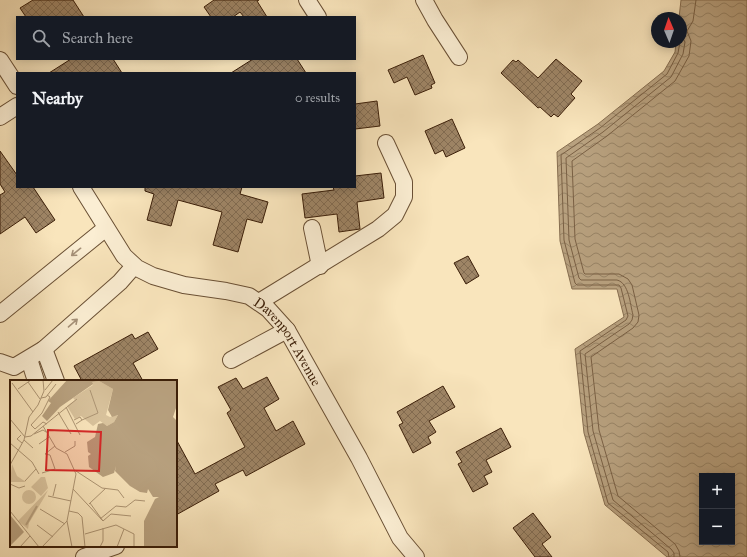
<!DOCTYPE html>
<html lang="en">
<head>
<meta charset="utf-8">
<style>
  :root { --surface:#171b24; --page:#20242c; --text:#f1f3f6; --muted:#9ea1a6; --line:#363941 }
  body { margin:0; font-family:"IM FELL Great Primer",serif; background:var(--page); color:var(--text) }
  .controls { position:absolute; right:12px; bottom:12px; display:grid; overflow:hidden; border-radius:0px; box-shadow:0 2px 10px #0003 }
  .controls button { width:36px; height:36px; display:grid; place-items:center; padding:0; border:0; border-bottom:1px solid var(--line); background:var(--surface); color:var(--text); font:20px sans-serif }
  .compass { position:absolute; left:651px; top:12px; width:36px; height:36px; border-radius:50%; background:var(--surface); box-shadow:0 2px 10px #0003; rotate:358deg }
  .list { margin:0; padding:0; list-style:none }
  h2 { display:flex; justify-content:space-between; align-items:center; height:52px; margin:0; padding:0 16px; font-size:17px }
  h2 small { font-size:13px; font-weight:400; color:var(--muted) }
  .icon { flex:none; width:22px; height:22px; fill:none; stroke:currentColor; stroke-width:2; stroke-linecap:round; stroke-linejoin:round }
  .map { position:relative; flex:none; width:747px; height:557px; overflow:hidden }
  .search { position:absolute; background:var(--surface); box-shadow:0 2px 10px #0003; left:16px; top:16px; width:340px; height:44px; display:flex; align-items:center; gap:10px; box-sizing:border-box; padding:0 14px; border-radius:0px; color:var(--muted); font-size:15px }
  .panel { position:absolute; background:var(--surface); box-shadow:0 2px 10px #0003; left:16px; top:72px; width:340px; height:116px; border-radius:0px }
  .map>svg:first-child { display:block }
  .water { fill:url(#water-waves); stroke:#866d4f; fill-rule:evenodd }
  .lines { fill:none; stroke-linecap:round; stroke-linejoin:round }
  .shore { stroke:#7a6044; stroke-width:1 }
  .building { fill:url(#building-cross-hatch); stroke:#3b1e08 }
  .minor-casing { stroke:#6a5035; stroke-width:18 }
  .minor { stroke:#fbeed3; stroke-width:16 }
  .oneway { stroke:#a59078 }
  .labels { text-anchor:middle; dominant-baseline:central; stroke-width:4; stroke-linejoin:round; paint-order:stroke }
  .street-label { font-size:14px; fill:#3b1e08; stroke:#fbeed3 }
  .inset-river { fill:none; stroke:#b8a17f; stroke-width:2 }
  .inset-road { fill:none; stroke:#ad9574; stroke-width:1 }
  .view { fill:#d62828; fill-opacity:0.15; stroke:#d62828; stroke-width:2 }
  .inset-edge { fill:none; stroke:#3b1e08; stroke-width:2 }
</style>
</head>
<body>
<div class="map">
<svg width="747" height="557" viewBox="0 0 747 557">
  <defs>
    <pattern id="water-waves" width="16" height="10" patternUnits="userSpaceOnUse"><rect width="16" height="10" fill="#b8a17f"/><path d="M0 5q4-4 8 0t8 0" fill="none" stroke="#978366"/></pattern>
    <pattern id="building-cross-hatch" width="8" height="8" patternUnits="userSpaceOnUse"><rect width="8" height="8" fill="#9e8566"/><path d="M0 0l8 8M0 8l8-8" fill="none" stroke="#826c52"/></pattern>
  </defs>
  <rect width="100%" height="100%" fill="#f9e5bc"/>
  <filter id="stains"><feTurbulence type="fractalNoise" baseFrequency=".005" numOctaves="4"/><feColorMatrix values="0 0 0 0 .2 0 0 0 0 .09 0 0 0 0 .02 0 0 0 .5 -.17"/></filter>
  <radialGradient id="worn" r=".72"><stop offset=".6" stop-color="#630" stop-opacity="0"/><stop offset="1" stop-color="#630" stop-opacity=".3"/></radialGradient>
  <path class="water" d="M681 0H747V557H667L605 505 584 433 575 349 624 317 617 289H572L560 241 557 152 598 124 664 71 675 52 676 42H681V18H679ZM702 476H732V542H702Z"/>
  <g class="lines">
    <path class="shore" d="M669 557 668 552 608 503 588 432 580 351 626 320 628 316 621 288 619 285H577L575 283 564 240 561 155 600 128 667 74 678 53 680 42
      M674 557V553L671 549 613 500 593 431 585 354 629 324 632 320 633 315C630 304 629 283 617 280H581L579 278 569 240 566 158 603 132 671 77 683 54 685 42 681 35
      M680 557 679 551 675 544 618 496 599 430 591 357 633 328 638 322 639 315 632 285 628 279 619 274H585L584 273 575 239 572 161 607 136 675 81 689 56 691 41 687 31 693 21 696 0"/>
  </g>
  <path class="building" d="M33 0H73L84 17H26L20 8Z
    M214 0H259L257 1 267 17H244L240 12 233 17H211L204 7Z
    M423 55 435 83 431 85 432 88 415 95 407 77 394 83 388 70Z
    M71 59H113L122 73H49Z
    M253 59H297L306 73H231Z
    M556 59 582 81 571 94 575 98 558 117 554 114 551 117 540 107 538 108 501 73 513 60 516 62 518 60 538 78Z
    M377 101 380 126 355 129V104Z
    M452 119 465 148 446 157 443 150 435 154 425 131Z
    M0 151 17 175V187H33L55 220 36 233 25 217 0 234V195L5 192 0 184Z
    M381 173 384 198 357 202 360 229 339 232 337 214 305 218 302 194 334 190 333 187H355V176Z
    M145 187H242L240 194 268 202 262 223 247 219 238 252 213 245 222 212 178 200 171 226 147 220 154 194 145 191Z
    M468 256 479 276 466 284 454 263Z
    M148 332 158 349 133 363 143 381H82L74 366 132 334 135 339Z
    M267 377 279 399 264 408 276 431 293 421 305 444 246 476 243 470 215 484 219 491 176 515V439L195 474 245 447 227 413 231 410 218 387 236 378 243 389Z
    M443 386 455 407 429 421 436 432 428 437 431 443 413 453 399 425 403 423 397 412Z
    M501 428 511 447 486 460 492 472 484 476 488 484 473 492 458 464 462 462 456 452Z
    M533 513 551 537 542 544 552 557H535L513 528Z"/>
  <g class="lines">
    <g class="minor-casing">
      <g id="minor">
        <path d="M307 0 318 17"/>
        <path d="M424 0 435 20 459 57"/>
        <path d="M0 60 17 86"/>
        <path d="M0 117 17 106"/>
        <path id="s1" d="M81 187 124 256 137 268 153 276 184 285 226 291 249 296 268 309 287 330 359 458 400 538 416 557"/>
        <path d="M312 228 320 266"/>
        <path d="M259 302 378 229 395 215 404 197V182L386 143"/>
        <path d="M0 314 106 228"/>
        <path d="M44 349 56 381"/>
        <path d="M29 359 36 381"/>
        <path d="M231 360 287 330"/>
        <path d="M0 362 14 367 44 349 120 282 134 266"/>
        <path d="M84 557 116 546"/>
      </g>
    </g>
    <use href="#minor" class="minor"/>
  </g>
  <defs><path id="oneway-shaft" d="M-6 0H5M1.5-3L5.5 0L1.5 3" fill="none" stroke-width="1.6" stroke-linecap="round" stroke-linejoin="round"/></defs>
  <g class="oneway">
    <use href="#oneway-shaft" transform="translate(76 252) rotate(141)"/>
    <use href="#oneway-shaft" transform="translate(73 323) rotate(-41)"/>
  </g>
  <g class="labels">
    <g class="street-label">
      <text stroke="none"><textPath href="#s1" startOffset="276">Davenport Avenue</textPath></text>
    </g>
  </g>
  <g transform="translate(10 380)">
    <rect width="167" height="167" fill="#f9e5bc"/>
    <path d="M2 84 7 96 16 102H0Z" fill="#d9c39d"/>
    <path d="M38 110 35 116 19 143 18 149 8 141Z" fill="#d9c39d"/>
    <path d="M89 1 103 9 96 35 100 37 108 35 104 42 97 46 90 41 83 46 71 36 65 39 57 26 65 20 63 18 83 5 81 2Z" fill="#d9c39d"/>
    <path d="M31 97H35L38 108 31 116 21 107ZM12 117a7 7 0 1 1 14 0a7 7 0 1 1-14 0Z" fill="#d9c39d"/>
    <path d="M57 0H167V25L163 37 167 41V167H134V141L145 119 149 117H143L138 109 137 113 130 112 120 106 105 91 106 86 104 93 93 97 79 87 78 76 81 74 78 72 77 62 85 57 88 44 93 43 97 46 104 42 108 35 102 37 98 30 103 9 89 1 82 2 83 4 50 27 37 41 32 36 41 23 38 21ZM1 136 14 152 0 166V137Z" fill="#b8a17f"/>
    <path class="inset-river" d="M16 145 27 126"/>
    <path class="inset-road" d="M18 2 30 19M2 3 23 32M8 9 21 0M35 10 43 0M31 18 36 17 46 4M56 27 70 55M48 32 61 54M0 39 15 57M64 40 70 37 72 40 66 44M72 40 88 33 80 10M25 49 21 45 32 33 40 17 37 15M25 49 33 42 37 44M24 54 33 50 36 52M11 55 7 59 12 63M15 57 21 56 67 19M14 60 23 68M0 63 22 82 29 94M29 64 39 57M55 72 65 66V61M40 75 35 74 45 66M0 85 14 60 19 37 28 25 34 11 33 0M66 91 92 108 108 110 114 118M32 93 45 89 40 75M15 101 26 89M0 104 9 108 15 106M63 109 93 141M38 116 61 121M43 116 46 104M80 123 93 141M79 124 96 108M30 129 55 144M0 131 29 167M59 131 68 133 72 137 75 167M90 139 106 126 116 127 125 120 135 121M57 141 62 167M93 141 101 134 121 136M27 145 43 157M75 154 106 145 124 154V167M10 167 20 156M32 167 57 141 66 94 57 74 46 68 33 46M90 167 93 161V148M107 167 114 149"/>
    <path class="view" d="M38 50 91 52 89 91 36 90Z"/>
    <rect width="167" height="167" class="inset-edge"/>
  </g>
  <rect width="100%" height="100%" filter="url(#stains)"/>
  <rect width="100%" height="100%" fill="url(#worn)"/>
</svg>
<div class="controls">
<button>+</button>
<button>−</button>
</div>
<svg class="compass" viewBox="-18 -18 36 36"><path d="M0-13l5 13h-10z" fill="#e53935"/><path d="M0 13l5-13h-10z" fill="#9ea1a6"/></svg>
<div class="search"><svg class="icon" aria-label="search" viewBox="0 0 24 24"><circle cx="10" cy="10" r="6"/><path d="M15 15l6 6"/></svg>Search here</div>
<section class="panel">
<h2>Nearby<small>0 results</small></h2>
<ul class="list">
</ul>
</section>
</div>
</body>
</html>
